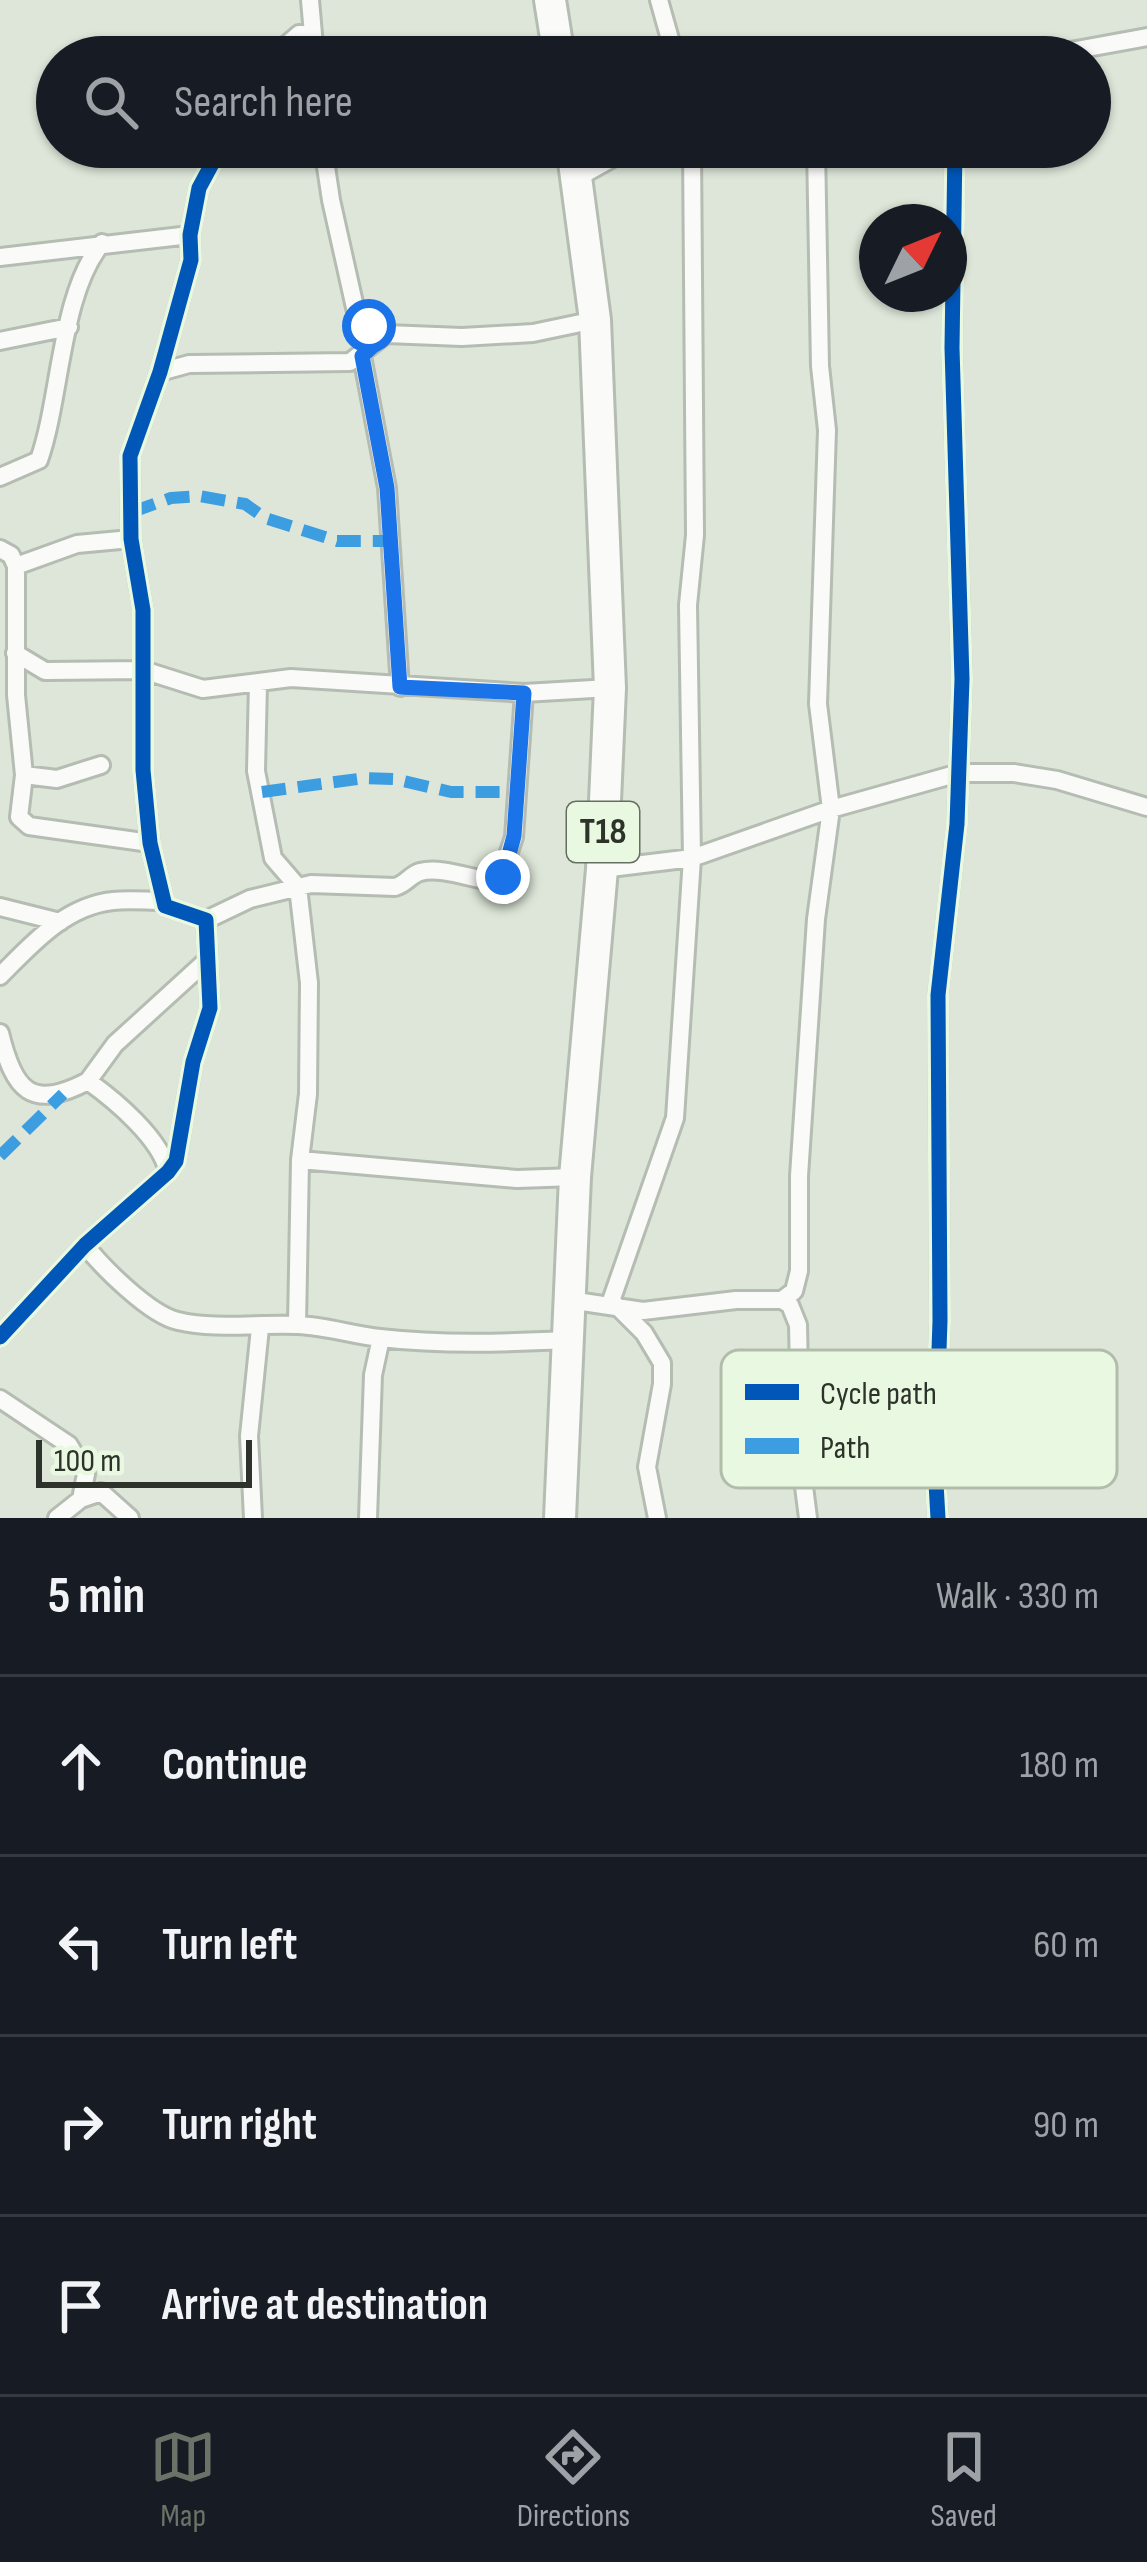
<!DOCTYPE html>
<html lang="en">
<head>
<meta charset="utf-8">
<style>
  :root { --surface:#171b24; --page:#242831; --text:#f1f3f6; --muted:#9ea1a6; --line:#363941; --accent:#6b7267 }
  body { margin:0; font-family:"Sofia Sans Condensed",sans-serif; background:var(--page); color:var(--text) }
  .compass { position:absolute; left:859px; top:204px; width:108px; height:108px; border-radius:50%; background:var(--surface); box-shadow:0 3px 9px #0004; rotate:47deg }
  .scale { position:absolute; left:36px; bottom:30px; width:216px; box-sizing:border-box; padding-left:12px; border:6px solid #2d332a; border-top:0; font-size:33px; line-height:42px; white-space:nowrap; color:#2d332a; -webkit-text-stroke:9px #e9f8e1; paint-order:stroke }
  .stop { position:absolute; width:36px; height:36px; margin:-27px; border:9px solid #1a73e8; border-radius:50%; background:#fff }
  .stop.end { background:#1a73e8; border-color:#fff; box-shadow:0 3px 12px #0008 }
  .list { margin:0; padding:0; list-style:none }
  h2 { display:flex; justify-content:space-between; align-items:center; height:156px; margin:0; padding:0 48px; font-size:51px }
  h2 small { font-size:39px; font-weight:400; color:var(--muted) }
  .list li { display:grid; grid-template-columns:78px 1fr auto; gap:36px; align-items:center; box-sizing:border-box; height:180px; padding:0 48px; border-top:3px solid var(--line) }
  .list b { display:block; font-size:45px; white-space:nowrap }
  .list em { font-size:39px; font-style:normal; color:var(--muted) }
  .icon { flex:none; width:66px; height:66px; fill:none; stroke:currentColor; stroke-width:2; stroke-linecap:round; stroke-linejoin:round }
  .map { position:relative; flex:none; width:1147px; height:1518px; overflow:hidden }
  .search { position:absolute; background:var(--surface); box-shadow:0 3px 9px #0004; left:36px; right:36px; top:36px; height:132px; display:flex; align-items:center; gap:30px; box-sizing:border-box; padding:0 42px; border-radius:66px; color:var(--muted); font-size:45px }
  .sheet { height:876px; background:var(--surface) }
  nav { display:flex; justify-content:space-around; align-items:center; box-sizing:border-box; height:168px; border-top:3px solid var(--line); background:var(--surface); font-size:33px; color:var(--muted) }
  nav a { display:grid; justify-items:center; gap:6px }
  nav .on { color:var(--accent) }
  .map>svg:first-child { display:block }
  .lines { fill:none; stroke-linecap:round; stroke-linejoin:round }
  .street-casing { stroke:#b5bcb2; stroke-width:22 }
  .highway-casing { stroke:#b5bcb2; stroke-width:36 }
  .street { stroke:#fafbf9; stroke-width:16 }
  .highway { stroke:#fafbf9; stroke-width:30 }
  .quiet { stroke:#3d9de1; stroke-width:12; stroke-dasharray:24 12; stroke-linecap:butt }
  .cycleway-casing { stroke:#e9f8e1; stroke-width:22 }
  .cycleway { stroke:#0057b8; stroke-width:15 }
  .route { stroke:#1a73e8; stroke-width:15 }
  .labels { text-anchor:middle; dominant-baseline:central; stroke-width:9; stroke-linejoin:round; paint-order:stroke }
  .shield { fill:#e9f8e1; stroke:#656e61; stroke-width:3 }
  .shield-label { font-size:36px; font-weight:bold; fill:#2d332a }
  .key { fill:#e9f8e1; stroke:#b1bdaa; stroke-width:3 }
  .key-label { font-size:33px; fill:#2d332a }
</style>
</head>
<body>
<div class="map">
<svg width="1147" height="1518" viewBox="0 0 1147 1518">
  <rect width="100%" height="100%" fill="#dde6d9"/>
  <g class="lines">
    <g class="street-casing">
      <path id="street" d="M310 0 315 57
        M659 0 675 57
        M272 57 299 34 312 33
        M1038 57 1147 37
        M323 147 331 200 356 312 369 326 386 334 462 337 533 333 595 320
        M693 153 725 147
        M577 178 622 153 646 147
        M0 257 190 235
        M0 341 69 327
        M362 356 387 488 400 687
        M160 372 189 364 350 362 386 334
        M0 477 39 460C61 398 60 294 102 243
        M0 549 11 555 16 566V695L24 775 19 817 29 826 150 843
        M16 566 77 544 131 539
        M15 653 45 671 143 670 203 689 291 678 524 693 610 688
        M258 683 256 771 273 858 298 887 309 983 308 1094 300 1160 297 1325
        M24 775 57 779 101 765
        M602 869 692 858 831 809 959 773H1014L1057 780 1147 807
        M0 907 60 922
        M206 920 250 899 311 884 395 887C406 884 410 875 420 872 443 866 476 881 499 882L514 837 524 693
        M0 976C32 944 65 906 113 901 129 899 146 901 162 901
        M0 1033C14 1091 31 1111 88 1081 116 1101 161 1139 168 1172
        M88 1081 115 1044 205 962
        M300 1160 517 1179 575 1177
        M85 1245C102 1267 150 1315 178 1321 216 1330 259 1323 298 1325 325 1326 353 1335 380 1338 442 1345 504 1343 566 1340
        M569 1300 643 1311 736 1300H782L790 1305 798 1325 801 1463 808 1518
        M782 1300 794 1291 799 1271V1176L816 919 831 809 818 704 827 430 820 366 816 147
        M610 1304 675 1118 692 858 688 605 695 535 692 147
        M617 1306 644 1333 662 1363V1384L647 1467 657 1518
        M0 1337 85 1245 168 1172 176 1161 193 1062 210 1008 206 920 165 906 150 843 143 770V610L131 539 130 456 160 372 191 260 190 235 199 188 221 147
        M0 1399 69 1445 86 1474 81 1499
        M801 1463 935 1466
        M57 1518 81 1499 101 1492 130 1518
        M253 1518 249 1436 260 1328
        M368 1518 373 1375 381 1338
        M938 1518 935 1466 940 1321 938 995 957 824 962 679 952 348 955 147"/>
    </g>
    <g class="highway-casing">
      <path id="highway" d="M550 0 559 57
        M560 1518 575 1177 602 869 610 688 595 320 572 147"/>
    </g>
    <use href="#street" class="street"/>
    <use href="#highway" class="highway"/>
    <path class="quiet" d="M132 512 171 498 199 496 245 504 265 518 337 541H390
      M262 792 365 778 394 779 451 792H517
      M0 1156 63 1094"/>
    <g class="cycleway-casing">
      <path id="cycleway" d="M0 1337 85 1245 168 1172 176 1161 193 1062 210 1008 206 920 165 906 150 843 143 770V610L131 539 130 456 160 372 191 260 190 235 199 188 221 147
        M938 1518 935 1466 940 1321 938 995 957 824 962 679 952 348 955 147"/>
    </g>
    <use href="#cycleway" class="cycleway"/>
  </g>
  <g class="lines">
    <path class="route" d="M369 326 386 334 362 356 387 488 400 687 524 693 514 836 503 877"/>
  </g>
  <g class="labels">
    <rect class="shield" x="567" y="802" width="72" height="60" rx="9"/>
    <g class="shield-label">
      <text x="603" y="832">T18</text>
    </g>
  </g>
  <rect x="721" y="1350" width="396" height="138" rx="18" class="key"/>
  <rect x="745" y="1384" width="54" height="16" fill="#0057b8"/>
  <rect x="745" y="1438" width="54" height="16" fill="#3d9de1"/>
  <g class="key-label">
    <text x="820" y="1404">Cycle path</text>
    <text x="820" y="1458">Path</text>
  </g>
</svg>
<svg class="compass" viewBox="-18 -18 36 36"><path d="M0-13l5 13h-10z" fill="#e53935"/><path d="M0 13l5-13h-10z" fill="#9ea1a6"/></svg>
<div class="scale">100 m</div>
<div class="stop" style="left:369px;top:326px"></div>
<div class="stop end" style="left:503px;top:877px"></div>
<div class="search"><svg class="icon" aria-label="search" viewBox="0 0 24 24"><circle cx="10" cy="10" r="6"/><path d="M15 15l6 6"/></svg>Search here</div>
</div>
<section class="sheet">
<h2>5 min<small>Walk · 330 m</small></h2>
<ul class="list">
<li><svg class="icon" aria-label="ahead" viewBox="0 0 24 24"><path d="M12 20V5M6 11l6-6 6 6"/></svg><div><b>Continue</b></div><em>180 m</em></li>
<li><svg class="icon" aria-label="left" viewBox="0 0 24 24"><path d="M17 20v-9H6M10 6l-5 5 5 5"/></svg><div><b>Turn left</b></div><em>60 m</em></li>
<li><svg class="icon" aria-label="right" viewBox="0 0 24 24"><path d="M7 20v-9h11M14 6l5 5-5 5"/></svg><div><b>Turn right</b></div><em>90 m</em></li>
<li><svg class="icon" aria-label="arrive" viewBox="0 0 24 24"><path d="M6 21V4h12l-3 4 3 4H6"/></svg><div><b>Arrive at destination</b></div></li>
</ul>
</section>
<nav>
<a class="on"><svg class="icon" aria-label="map" viewBox="0 0 24 24"><path d="M3 6l6-2 6 2 6-2v14l-6 2-6-2-6 2zM9 4v14M15 6v14"/></svg>Map</a>
<a><svg class="icon" aria-label="directions" viewBox="0 0 24 24"><path d="M12 3l9 9-9 9-9-9zM9 14v-3h6M13 9l2 2-2 2"/></svg>Directions</a>
<a><svg class="icon" aria-label="saved" viewBox="0 0 24 24"><path d="M7 4h10v16l-5-4-5 4z"/></svg>Saved</a>
</nav>
</body>
</html>
